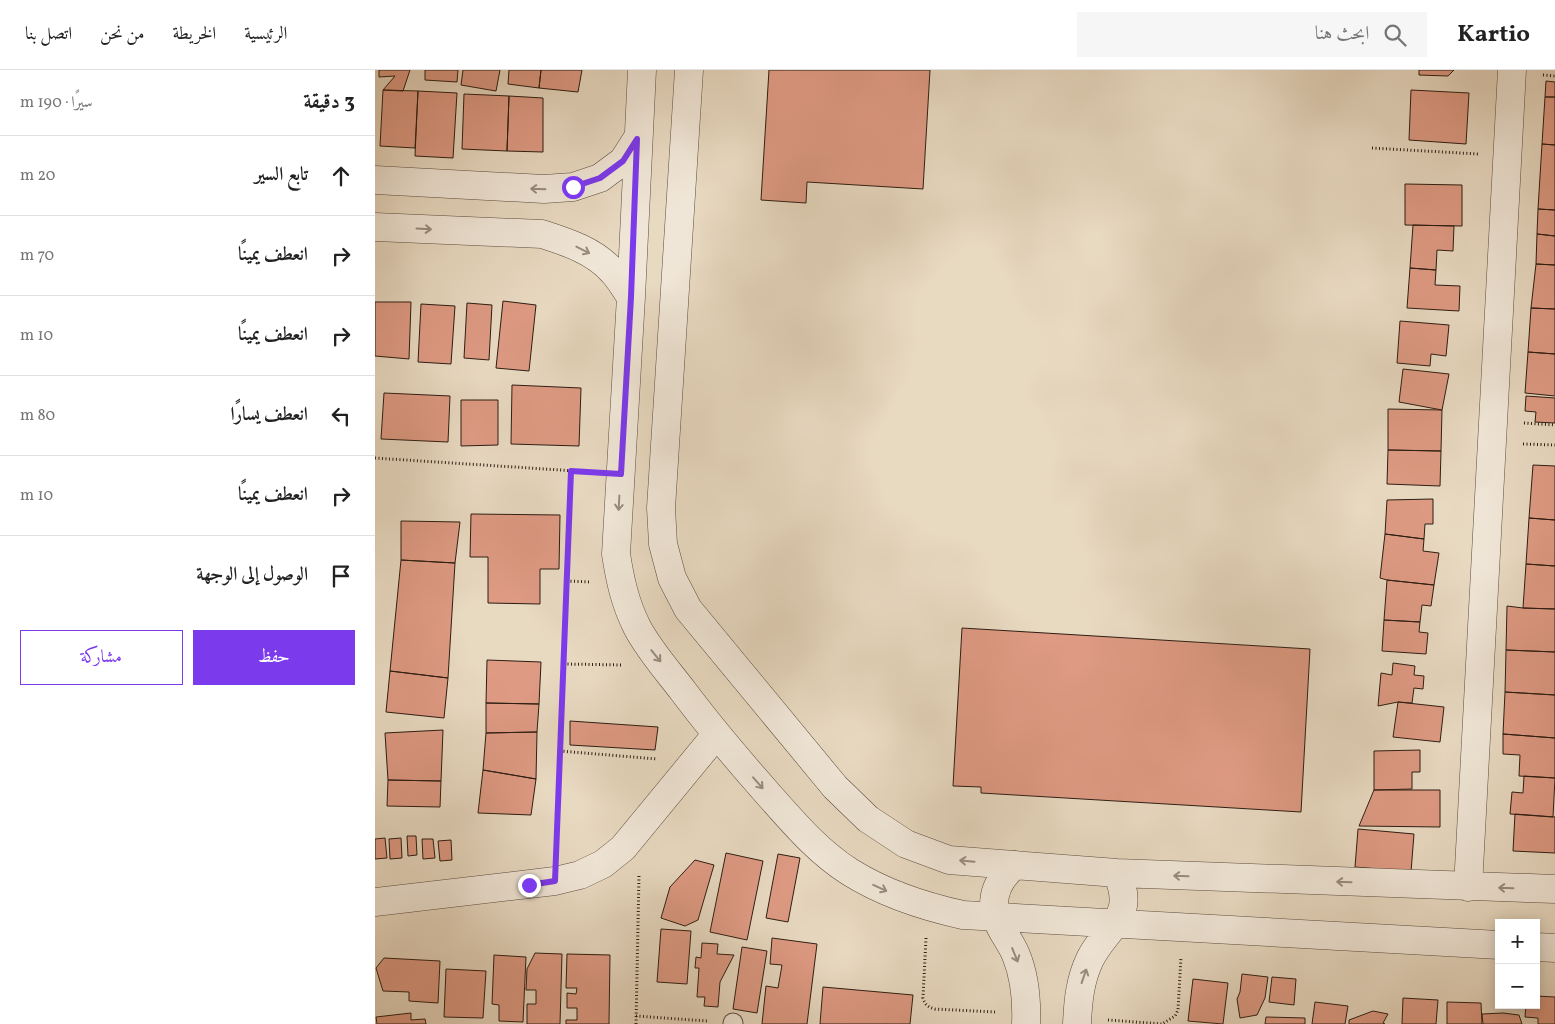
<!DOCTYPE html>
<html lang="ar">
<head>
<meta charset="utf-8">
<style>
  :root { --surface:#fff; --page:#f6f6f6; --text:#222; --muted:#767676; --line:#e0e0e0; --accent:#7c3aed }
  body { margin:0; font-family:Vollkorn,Amiri,serif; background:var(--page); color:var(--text); direction:rtl }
  .controls { position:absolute; right:15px; bottom:15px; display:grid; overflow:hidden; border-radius:0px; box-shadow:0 2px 12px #0003 }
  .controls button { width:45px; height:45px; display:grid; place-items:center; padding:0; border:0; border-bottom:1px solid var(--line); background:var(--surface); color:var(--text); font:25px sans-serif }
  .stop { position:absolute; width:15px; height:15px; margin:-11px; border:4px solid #7c3aed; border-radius:50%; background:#fff }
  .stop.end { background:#7c3aed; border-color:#fff; box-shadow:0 1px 5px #0008 }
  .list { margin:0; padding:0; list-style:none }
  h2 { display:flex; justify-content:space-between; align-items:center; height:65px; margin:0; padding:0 20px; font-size:21px }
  h2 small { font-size:16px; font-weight:400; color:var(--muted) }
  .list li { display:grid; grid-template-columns:32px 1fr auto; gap:15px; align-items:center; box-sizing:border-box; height:80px; padding:0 20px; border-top:1px solid var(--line) }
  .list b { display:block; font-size:19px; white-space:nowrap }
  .list em { font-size:16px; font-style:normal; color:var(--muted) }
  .actions { display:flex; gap:10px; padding:15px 20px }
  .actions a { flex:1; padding:11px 0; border:1px solid var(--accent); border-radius:0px; text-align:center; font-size:18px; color:var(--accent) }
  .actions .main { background:var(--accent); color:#fff }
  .icon { flex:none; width:28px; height:28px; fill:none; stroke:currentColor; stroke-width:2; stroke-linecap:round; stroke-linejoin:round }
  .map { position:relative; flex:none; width:1180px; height:954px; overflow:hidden; direction:ltr }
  header { display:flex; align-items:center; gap:30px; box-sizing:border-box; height:70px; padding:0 25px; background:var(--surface); border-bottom:1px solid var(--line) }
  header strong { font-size:24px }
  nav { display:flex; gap:28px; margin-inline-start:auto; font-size:18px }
  .search { width:350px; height:45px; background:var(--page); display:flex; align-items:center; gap:12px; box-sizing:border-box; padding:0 18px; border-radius:0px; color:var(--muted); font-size:19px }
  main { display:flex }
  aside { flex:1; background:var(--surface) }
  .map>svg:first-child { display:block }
  .building { fill:#de9a83; stroke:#2d1d12 }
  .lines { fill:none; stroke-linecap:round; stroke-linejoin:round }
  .lane-casing { stroke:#5c4c3e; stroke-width:21 }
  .street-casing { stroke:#5c4c3e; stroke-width:29 }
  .path { stroke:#2d1d12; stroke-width:3; stroke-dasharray:1 2.5; stroke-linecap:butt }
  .lane { stroke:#f0e6d7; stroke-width:19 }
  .street { stroke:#f0e6d7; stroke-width:28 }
  .oneway { stroke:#988c7e }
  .route { stroke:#7c3aed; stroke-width:6 }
</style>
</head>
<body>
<header>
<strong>Kartio</strong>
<div class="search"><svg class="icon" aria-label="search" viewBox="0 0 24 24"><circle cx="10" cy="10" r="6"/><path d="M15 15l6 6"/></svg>ابحث هنا</div>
<nav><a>الرئيسية</a><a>الخريطة</a><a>من نحن</a><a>اتصل بنا</a></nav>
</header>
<main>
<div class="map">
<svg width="1180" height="954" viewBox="0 0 1180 954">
  <rect width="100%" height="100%" fill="#e8d9c1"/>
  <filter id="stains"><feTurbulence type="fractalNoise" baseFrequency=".004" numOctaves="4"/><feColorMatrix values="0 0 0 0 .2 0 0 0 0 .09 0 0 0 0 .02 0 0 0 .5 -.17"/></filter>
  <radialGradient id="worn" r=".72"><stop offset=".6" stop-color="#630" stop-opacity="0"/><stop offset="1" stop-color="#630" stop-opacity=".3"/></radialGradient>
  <path class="building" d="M4 0H35L28 21 8 20 20 6 4 7Z
    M50 0H83L82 12 50 10Z
    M88 0H125L121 21 86 15Z
    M134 0H166L164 18 133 14Z
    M166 0H207L203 22 164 18Z
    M394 0H555L548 119 432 112 431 133 386 130Z
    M1044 0H1079L1073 6 1044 5Z
    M1171 11 1180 12V27H1170Z
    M8 20 43 21 40 78 5 76Z
    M1036 20 1094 23 1091 74 1034 70Z
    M43 21 82 23 78 88 40 86Z
    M89 24 134 26 132 81 87 79Z
    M134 26 168 28V82L132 81Z
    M1170 27H1180V75L1167 74Z
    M1167 74 1180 75V140L1163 139Z
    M1030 114 1087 115V156L1030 155Z
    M1163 139 1180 140V166L1162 164Z
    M1038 155 1079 156 1078 181 1062 180 1061 200 1035 198Z
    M1162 164 1180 166V195L1161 194Z
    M1161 194 1180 195V239L1156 238Z
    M1035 198 1061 200 1060 215 1085 216 1084 241 1032 238Z
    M128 231 161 235 154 301 121 298Z
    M0 232H36L34 289 0 286Z
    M92 233 117 235 114 290 89 288Z
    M46 234 80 236 76 294 43 292Z
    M1156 238 1180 239V284L1153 282Z
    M1025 251 1074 255 1071 286 1056 284 1055 296 1022 293Z
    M1153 282 1180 284V326L1150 323Z
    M1028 299 1074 304 1067 340 1024 332Z
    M137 315 206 318 204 376 136 374Z
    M9 323 75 326 73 372 6 369Z
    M1151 326 1180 328V353L1160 352 1161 342 1150 341Z
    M86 330H123V375L86 376Z
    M1013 339 1067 340 1066 381 1013 380Z
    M1013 380 1066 381 1065 416 1012 414Z
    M1158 395 1180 396V450L1154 448Z
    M1058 429V454H1050L1049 469 1010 464 1012 430Z
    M96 444 185 445 184 499H165V534L113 533V487H95Z
    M1154 448 1180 450V496L1151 494Z
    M26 451 85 452 80 493 26 490Z
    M1010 464 1049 469 1048 481 1064 483 1059 515 1012 510 1005 508Z
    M26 490 80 493 73 608 15 601Z
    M1151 494 1180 496V539L1148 538Z
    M1012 510 1059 515 1056 536 1047 535 1045 552 1009 550Z
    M1132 536 1148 538 1180 539V582L1131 580Z
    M1009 550 1045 552 1044 562 1053 563 1051 584 1007 581Z
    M587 558 935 579 926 742 606 723V717L578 716Z
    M1131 580 1180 582V625L1130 622Z
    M112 590 166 592 164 634 111 633Z
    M1018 593 1040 596 1039 605 1049 606 1048 619 1039 618 1037 633 1023 632 1003 636 1006 603 1017 605Z
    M15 601 73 608 69 648 11 642Z
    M1130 622 1180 625V668L1128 664Z
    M1023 632 1069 637 1065 672 1018 667Z
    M111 633 164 634 162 662 111 663Z
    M195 651 283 657 280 680 195 675Z
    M68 660 66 711 13 710 10 663Z
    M162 662 161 709 108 700 111 663Z
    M1128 664 1180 668V708L1144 706 1145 685 1128 684Z
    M1045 680V702H1037V719L999 720V681Z
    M108 700 161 709 156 745 103 743Z
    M1149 706 1180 708 1178 747 1135 744 1137 722 1148 723Z
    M13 710 66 711 65 737 12 736Z
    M999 720H1065V757L984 756Z
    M1140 744 1180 747V783L1138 781Z
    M983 759 1039 764 1036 802 980 797Z
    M32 766H41L42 785 33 786Z
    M10 768 12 788 0 789V769Z
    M26 768 27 788 15 789 14 769Z
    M47 769H58L60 788 48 789Z
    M76 770 77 790 65 791 63 771Z
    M351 783 388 791 372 870 335 862Z
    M403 784 425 788 413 852 391 848Z
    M320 790 339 795 323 850 310 856 286 848 295 817Z
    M286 859 316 861 312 914 282 912Z
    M397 868 442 874 432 954H387L391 916 403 918 407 895 395 894Z
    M327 873 343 874 342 884 359 885 345 912 343 937 329 936 330 927H322L324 898H320L321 887 326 888Z
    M367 877 392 881 382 943 358 939Z
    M160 883 187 884 185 954H152V934H161V920H151L152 899Z
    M192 884 235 885 234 954H191V950H202V938H192V923L201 924 202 918H191Z
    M119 885 151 887 148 952 124 951V935L117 934Z
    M9 888 65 891 63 933 34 931V922L8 921 1 898Z
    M71 899 111 901 108 948 69 947Z
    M867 904 893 907 890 928 882 945 865 948 862 929 865 922Z
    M897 907 921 909 919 935 894 932Z
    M818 909 853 913 848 954 813 951Z
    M448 917 538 925 535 954H445Z
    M1161 926 1180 927V954H1163V948L1150 947 1151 935H1161Z
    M1028 928 1063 930 1061 954H1027Z
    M940 932 973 936 970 954H937Z
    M1072 932 1106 933 1107 954H1072Z
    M998 941 1013 944 1008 953 1010 954H974V950Z
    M36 943V950L50 949 51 954H2L1 947Z
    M1128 943 1144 945 1147 954H1108L1107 944Z
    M891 947 930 948V954H890Z"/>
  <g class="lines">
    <g class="lane-casing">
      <path id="lane" d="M358 954V953"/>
    </g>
    <g class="street-casing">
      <path id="street" d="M267 0 256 227 241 484C245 510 250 533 262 557 274 580 292 600 308 621 335 657 363 690 393 724 418 752 442 781 475 802 510 824 547 836 588 845L1124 875
        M314 0 286 438 288 474 297 508 313 539 460 717 493 749 531 774 574 790 742 803 1180 819
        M0 110 169 119 198 117 225 108 248 91 262 69
        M0 157 167 164C192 172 220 181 238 202 245 209 250 219 256 227
        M640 795C624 808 615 826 621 847 625 860 636 872 641 885 650 907 652 930 651 954
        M1093 817 1137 0
        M0 832 180 811 205 805 228 794 248 778 341 665
        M1161 877 1180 878
        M702 954C703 931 705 910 715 889 732 855 762 848 742 803"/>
    </g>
    <path class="path" d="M1168 5 1180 6
      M997 78 1103 84
      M1149 353 1180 355
      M1148 374 1180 375
      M0 388 216 402
      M192 511 216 512
      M189 594 248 595
      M185 681 282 689
      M181 781 196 401
      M551 868 548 928C550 935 553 937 560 939L620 942
      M261 946 333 951
      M733 950 787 954 800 946 803 940 806 887
      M261 954 264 805"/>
    <use href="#lane" class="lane"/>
    <use href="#street" class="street"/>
  </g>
  <defs><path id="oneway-shaft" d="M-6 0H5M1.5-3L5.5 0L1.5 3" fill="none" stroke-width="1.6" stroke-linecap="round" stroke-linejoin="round" transform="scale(1.25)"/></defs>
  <g class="oneway">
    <use href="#oneway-shaft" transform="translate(163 119) rotate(-178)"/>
    <use href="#oneway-shaft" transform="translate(49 159) rotate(3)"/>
    <use href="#oneway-shaft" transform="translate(208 180) rotate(27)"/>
    <use href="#oneway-shaft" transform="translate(244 433) rotate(93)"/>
    <use href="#oneway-shaft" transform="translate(281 586) rotate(51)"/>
    <use href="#oneway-shaft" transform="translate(383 713) rotate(49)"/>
    <use href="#oneway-shaft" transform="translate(592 791) rotate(-175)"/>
    <use href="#oneway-shaft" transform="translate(806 806) rotate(-178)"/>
    <use href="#oneway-shaft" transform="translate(969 812) rotate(-178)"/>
    <use href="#oneway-shaft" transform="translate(505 818) rotate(25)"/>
    <use href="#oneway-shaft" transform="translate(1131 818) rotate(-178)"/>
    <use href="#oneway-shaft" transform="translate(640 885) rotate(68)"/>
    <use href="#oneway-shaft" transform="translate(709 906) rotate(-71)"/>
  </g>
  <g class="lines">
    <path class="route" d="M154 815 180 811 196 401 246 404 256 227 262 69 248 91 225 108 198 117"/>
  </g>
  <rect width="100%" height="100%" filter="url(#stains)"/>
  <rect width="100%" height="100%" fill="url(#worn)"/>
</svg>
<div class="controls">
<button>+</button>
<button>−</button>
</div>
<div class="stop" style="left:198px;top:117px"></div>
<div class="stop end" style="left:154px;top:815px"></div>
</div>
<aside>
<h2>3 دقيقة<small>سيرًا · 190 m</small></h2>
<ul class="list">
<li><svg class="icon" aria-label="ahead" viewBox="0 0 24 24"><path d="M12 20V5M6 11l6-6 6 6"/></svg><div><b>تابع السير</b></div><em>20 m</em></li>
<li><svg class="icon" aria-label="right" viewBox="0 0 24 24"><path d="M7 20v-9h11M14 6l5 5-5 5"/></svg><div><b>انعطف يمينًا</b></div><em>70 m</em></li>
<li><svg class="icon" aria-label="right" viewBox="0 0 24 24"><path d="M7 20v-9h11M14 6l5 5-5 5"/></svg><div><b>انعطف يمينًا</b></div><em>10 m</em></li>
<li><svg class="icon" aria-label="left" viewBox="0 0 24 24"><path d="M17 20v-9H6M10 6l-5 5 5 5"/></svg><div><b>انعطف يسارًا</b></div><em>80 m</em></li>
<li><svg class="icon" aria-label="right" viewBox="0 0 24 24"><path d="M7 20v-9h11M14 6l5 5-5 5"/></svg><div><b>انعطف يمينًا</b></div><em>10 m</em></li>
<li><svg class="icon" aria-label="arrive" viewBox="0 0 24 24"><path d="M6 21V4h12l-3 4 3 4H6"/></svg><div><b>الوصول إلى الوجهة</b></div></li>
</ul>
<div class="actions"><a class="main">حفظ</a><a>مشاركة</a></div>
</aside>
</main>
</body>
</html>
